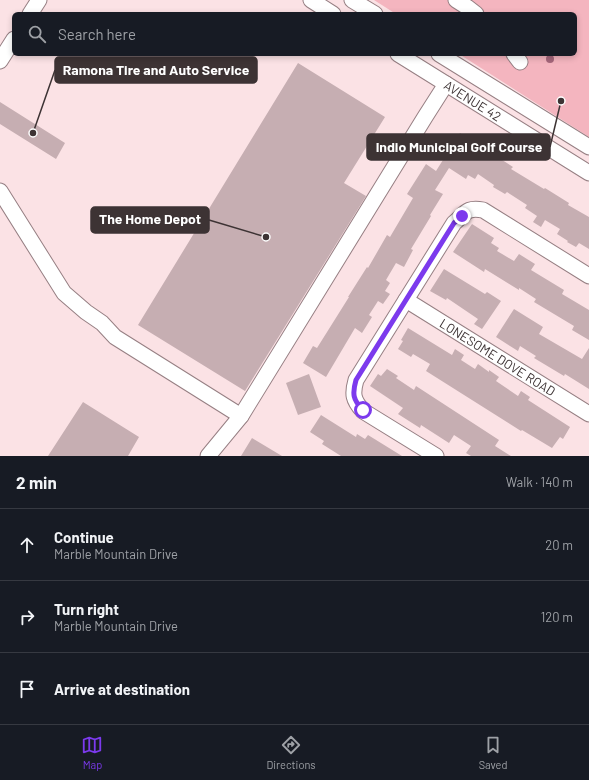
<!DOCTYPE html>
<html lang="en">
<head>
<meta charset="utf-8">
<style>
  :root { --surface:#171b24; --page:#242831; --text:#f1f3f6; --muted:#9ea1a6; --line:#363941; --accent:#7c3aed }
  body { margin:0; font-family:Barlow,sans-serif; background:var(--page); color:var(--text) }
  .stop { position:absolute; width:12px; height:12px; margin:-9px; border:3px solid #7c3aed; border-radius:50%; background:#fff }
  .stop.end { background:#7c3aed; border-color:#fff; box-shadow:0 1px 4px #0008 }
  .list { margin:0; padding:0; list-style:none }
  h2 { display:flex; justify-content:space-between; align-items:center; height:52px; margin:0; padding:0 16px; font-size:17px }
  h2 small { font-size:13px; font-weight:400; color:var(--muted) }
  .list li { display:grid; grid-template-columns:26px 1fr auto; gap:12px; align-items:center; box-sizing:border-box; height:72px; padding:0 16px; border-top:1px solid var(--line) }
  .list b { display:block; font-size:15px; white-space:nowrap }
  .list p { margin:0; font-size:13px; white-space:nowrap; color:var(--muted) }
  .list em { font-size:13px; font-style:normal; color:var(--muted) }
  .icon { flex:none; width:22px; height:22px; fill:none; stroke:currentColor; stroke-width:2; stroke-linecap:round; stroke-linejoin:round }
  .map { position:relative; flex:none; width:589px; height:456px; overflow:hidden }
  .search { position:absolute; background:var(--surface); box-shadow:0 2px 6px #0003; left:12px; right:12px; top:12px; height:44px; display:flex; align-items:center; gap:10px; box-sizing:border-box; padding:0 14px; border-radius:6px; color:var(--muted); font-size:15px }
  .sheet { height:268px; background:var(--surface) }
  nav { display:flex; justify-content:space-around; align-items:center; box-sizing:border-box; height:56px; border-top:1px solid var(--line); background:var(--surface); font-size:11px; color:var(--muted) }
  nav a { display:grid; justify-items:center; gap:2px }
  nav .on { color:var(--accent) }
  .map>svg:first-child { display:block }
  .green { fill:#f4b5bf }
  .building { fill:#c6aeb2 }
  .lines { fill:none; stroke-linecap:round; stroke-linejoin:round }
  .minor-casing { stroke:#967f83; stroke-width:17 }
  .minor { stroke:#fff; stroke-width:15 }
  .tree { fill:#a5667b }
  .route { stroke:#7c3aed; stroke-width:5 }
  .labels { text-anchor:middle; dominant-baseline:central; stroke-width:3.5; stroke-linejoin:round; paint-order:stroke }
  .street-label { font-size:13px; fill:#3d3334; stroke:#fff }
  .leader { fill:none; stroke:#3d3334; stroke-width:1.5 }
  .callout-dot { fill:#3d3334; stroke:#fff; stroke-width:1.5 }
  .callout { fill:#3d3334; stroke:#3d3334; stroke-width:1.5 }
  .callout-label { font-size:14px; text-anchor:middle; font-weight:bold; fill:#fff }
</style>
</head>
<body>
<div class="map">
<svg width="589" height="456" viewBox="0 0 589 456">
  <rect width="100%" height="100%" fill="#fbe2e5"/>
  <path class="green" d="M374 0H589V137L459 54H575V14H396Z"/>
  <path class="building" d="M298 63 385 117 344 183 366 196 245 391 138 325Z
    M0 102 65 143 56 159 0 124Z
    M460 133 513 167 511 169 544 189 545 188 569 203 568 205 589 217V249L579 243 576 247 567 242 568 241 557 234 560 229 545 220 541 227 533 222 537 216 525 208 527 205 507 192 505 194 493 187 494 185 478 174 475 179 468 175 466 179 449 168 435 190 443 194 430 215 431 216 411 249 413 250 404 267 396 263 386 280 390 283 385 291 390 294 383 304 378 301 369 315 372 317 362 333 355 328 326 377 303 363 313 346 317 348 349 297H348L367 267 368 268 387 235 390 237 413 198 407 194 426 164 436 171Z
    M472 224 494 238 491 243 499 248 497 251 514 261 519 254 535 264 531 270 564 290 562 294 589 310V340L572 330 574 326 534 302 536 299 519 288V290L485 269 484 272 453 252Z
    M444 269 485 294 487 292 501 301 482 329 474 324 478 319 447 298 446 300 430 291Z
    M514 309 543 327 539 334 582 359 589 348V389L565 374 564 376 534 358 536 356 520 346 518 351 496 337Z
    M408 328 452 355 455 349 464 355 461 360 475 369 478 364 489 372V370L499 377 496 381 518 396 521 391 530 397 528 400 570 427 563 439 560 437 552 448 522 430 521 431 426 371 430 364 413 354 411 357 398 349 403 341 401 340Z
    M387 369 398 376 396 378 414 390 416 386 499 440 495 446 511 456H471L466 453 471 446 454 435 449 443 421 425 420 428 398 414 403 408 370 386 378 374 381 376Z
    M309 374 321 407 298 415 286 383Z
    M83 402 139 437 128 456H48Z
    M321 415 356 437 357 434 365 439 368 435 402 456H341L322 444 324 441 310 432Z
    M252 438 282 456H241Z"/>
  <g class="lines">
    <g class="minor-casing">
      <g id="minor">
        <path d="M311 0 333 14"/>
        <path d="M352 0 375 14"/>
        <path d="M456 0 467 7 476 14"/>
        <path d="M30 14 39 0"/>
        <path id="s1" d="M398 54 589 173"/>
        <path d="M439 54 589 147"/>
        <path d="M514 54 520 62"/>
        <path d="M0 61 14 39"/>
        <path d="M0 191 64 293 86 312 102 323 115 337 241 416"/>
        <path id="s2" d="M406 300 589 414"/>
        <path d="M208 456 241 416 425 117 446 84"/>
        <path d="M436 456 363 411C353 400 352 394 356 380L454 223C466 213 466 207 483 210L589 276"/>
      </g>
    </g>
    <use href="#minor" class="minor"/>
  </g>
  <circle class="tree" cx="550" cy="59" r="4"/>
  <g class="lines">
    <path class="route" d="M363 410C353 400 352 394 356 380L454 223 462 216"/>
  </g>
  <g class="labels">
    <g class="street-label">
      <text stroke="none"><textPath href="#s1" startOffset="88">AVENUE 42</textPath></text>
      <text stroke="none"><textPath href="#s2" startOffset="108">LONESOME DOVE ROAD</textPath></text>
    </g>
  </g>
  <path class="leader" d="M33 133L55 70M561 101L550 147M266 237L209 220"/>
  <g class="callout-dot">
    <circle cx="33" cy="133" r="4"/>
    <circle cx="561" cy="101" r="4"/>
    <circle cx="266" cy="237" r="4"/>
  </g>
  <g class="callout">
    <rect x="55" y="57" width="202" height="26" rx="4"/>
    <rect x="367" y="134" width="183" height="26" rx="4"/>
    <rect x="91" y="207" width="118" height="26" rx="4"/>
  </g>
  <g class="callout-label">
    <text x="156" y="75">Ramona Tire and Auto Service</text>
    <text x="459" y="152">Indio Municipal Golf Course</text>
    <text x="150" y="224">The Home Depot</text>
  </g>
</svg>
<div class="stop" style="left:363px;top:410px"></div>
<div class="stop end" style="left:462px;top:216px"></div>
<div class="search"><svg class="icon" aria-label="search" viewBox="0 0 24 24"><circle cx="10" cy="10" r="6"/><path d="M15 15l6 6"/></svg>Search here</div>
</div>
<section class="sheet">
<h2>2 min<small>Walk · 140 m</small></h2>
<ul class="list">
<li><svg class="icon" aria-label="ahead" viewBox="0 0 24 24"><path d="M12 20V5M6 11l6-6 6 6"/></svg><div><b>Continue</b><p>Marble Mountain Drive</p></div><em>20 m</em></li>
<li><svg class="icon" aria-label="right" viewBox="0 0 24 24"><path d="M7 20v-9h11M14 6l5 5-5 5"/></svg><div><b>Turn right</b><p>Marble Mountain Drive</p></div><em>120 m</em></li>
<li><svg class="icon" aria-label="arrive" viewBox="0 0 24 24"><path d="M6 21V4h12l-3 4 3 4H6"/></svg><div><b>Arrive at destination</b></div></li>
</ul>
</section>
<nav>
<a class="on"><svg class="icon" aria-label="map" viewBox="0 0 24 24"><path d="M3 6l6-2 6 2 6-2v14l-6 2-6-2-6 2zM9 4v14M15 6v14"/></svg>Map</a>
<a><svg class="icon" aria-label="directions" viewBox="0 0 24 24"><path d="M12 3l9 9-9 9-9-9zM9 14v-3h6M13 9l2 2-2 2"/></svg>Directions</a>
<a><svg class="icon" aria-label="saved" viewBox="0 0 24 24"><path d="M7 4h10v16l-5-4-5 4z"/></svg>Saved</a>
</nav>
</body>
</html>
